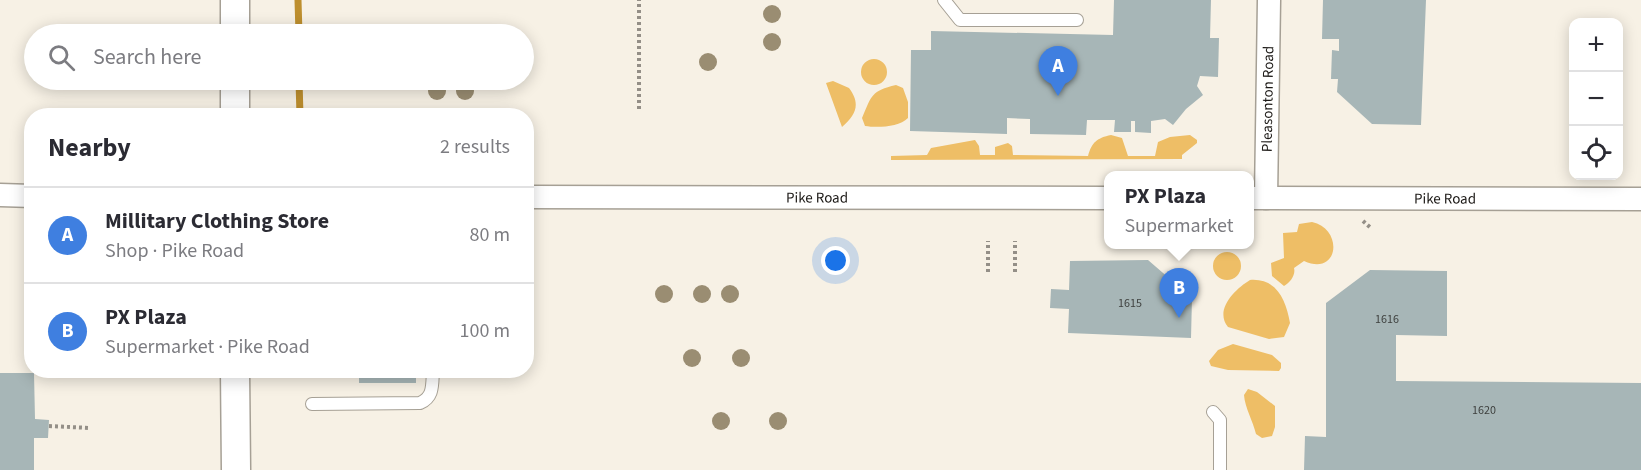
<!DOCTYPE html>
<html lang="en">
<head>
<meta charset="utf-8">
<style>
  :root { --surface:#fff; --page:#f7f7f7; --text:#2b2b33; --muted:#7c7c81; --line:#e1e1e2; --accent:#0b8043 }
  body { margin:0; font-family:"Source Sans 3",sans-serif; background:var(--page); color:var(--text) }
  .controls { position:absolute; right:18px; top:18px; display:grid; overflow:hidden; border-radius:12px; box-shadow:0 3px 15px #0003 }
  .controls button { width:54px; height:54px; display:grid; place-items:center; padding:0; border:0; border-bottom:2px solid var(--line); background:var(--surface); color:var(--text); font:30px sans-serif }
  .you { position:absolute; left:836px; top:261px; width:21px; height:21px; margin:-15px; border:4px solid #fff; border-radius:50%; background:#1a73e8; box-shadow:0 0 0 9px #1a73e833 }
  .badge { display:grid; place-items:center; width:39px; height:39px; border-radius:50%; background:var(--accent); color:#fff; font-size:20px; font-weight:700 }
  .pin { position:absolute; translate:-50% -50px; filter:drop-shadow(0 2px 3px #0008) }
  .pin::after { content:''; position:absolute; top:32px; width:21px; height:18px; background:inherit; clip-path:polygon(0 0,100% 0,50% 100%) }
  .popup { position:absolute; left:1104px; top:171px; width:150px; height:78px; box-sizing:border-box; display:grid; place-content:center; border-radius:12px; background:var(--surface); filter:drop-shadow(0 2px 4px #0005); font-size:20px; white-space:nowrap; color:var(--muted) }
  .popup b { font-size:22px; color:var(--text) }
  .popup::after { content:''; position:absolute; left:50%; top:100%; margin-left:-12px; border:12px solid transparent; border-top-color:var(--surface) }
  .list { margin:0; padding:0; list-style:none }
  h2 { display:flex; justify-content:space-between; align-items:center; height:78px; margin:0; padding:0 24px; font-size:26px }
  h2 small { font-size:20px; font-weight:400; color:var(--muted) }
  .list li { display:grid; grid-template-columns:39px 1fr auto; gap:18px; align-items:center; box-sizing:border-box; height:96px; padding:0 24px; border-top:2px solid var(--line) }
  .list b { display:block; font-size:22px; white-space:nowrap }
  .list p { margin:0; font-size:20px; white-space:nowrap; color:var(--muted) }
  .list em { font-size:20px; font-style:normal; color:var(--muted) }
  .icon { flex:none; width:33px; height:33px; fill:none; stroke:currentColor; stroke-width:2; stroke-linecap:round; stroke-linejoin:round }
  .map { position:relative; flex:none; width:1641px; height:470px; overflow:hidden }
  .search { position:absolute; background:var(--surface); box-shadow:0 3px 15px #0003; left:24px; top:24px; width:510px; height:66px; display:flex; align-items:center; gap:15px; box-sizing:border-box; padding:0 21px; border-radius:33px; color:var(--muted); font-size:22px }
  .panel { position:absolute; background:var(--surface); box-shadow:0 3px 15px #0003; left:24px; top:108px; width:510px; height:270px; border-radius:24px }
  .map>svg:first-child { display:block }
  .green { fill:#eebe66 }
  .lines { fill:none; stroke-linecap:round; stroke-linejoin:round }
  .stream { stroke:#be8f2e; stroke-width:7 }
  .building { fill:#a7b6b7 }
  .service-casing { stroke:#a6a095; stroke-width:14 }
  .minor-casing { stroke:#a6a095; stroke-width:25 }
  .tertiary-casing { stroke:#a6a095; stroke-width:31 }
  .path { stroke:#948f87; stroke-width:4; stroke-dasharray:3 3; stroke-linecap:butt }
  .service { stroke:#fff; stroke-width:12 }
  .minor { stroke:#fff; stroke-width:22 }
  .tertiary { stroke:#fff; stroke-width:28 }
  .tree { fill:#9a8d72 }
  .labels { text-anchor:middle; dominant-baseline:central; stroke-width:4.5; stroke-linejoin:round; paint-order:stroke }
  .number-label { font-size:12px; fill:#3e403e }
  .street-label { font-size:15px; fill:#1b1815; stroke:#fff }
</style>
</head>
<body>
<div class="map">
<svg width="1641" height="470" viewBox="0 0 1641 470">
  <rect width="100%" height="100%" fill="#f7f1e5"/>
  <path class="green" d="M861 72a13 13 0 1 1 26 0a13 13 0 1 1-26 0Z
    M833 81 849 88C861 104 856 115 842 127L826 83Z
    M896 85 903 88 908 102V118C899 127 878 128 865 126L862 118C872 95 871 91 896 85Z
    M1111 135 1122 138 1128 156H1155L1158 142 1170 137 1190 135 1197 140V143L1182 155V159L891 160V156L927 155 931 148 975 140 979 146 980 155H995V147L1008 143 1012 146 1013 155 1088 156C1092 142 1097 138 1111 135Z
    M1312 222C1344 229 1339 277 1304 261L1294 268C1296 275 1290 283 1284 286L1272 276 1271 263 1284 258 1283 233 1297 232 1299 224Z
    M1213 266a14 14 0 1 1 28 0a14 14 0 1 1-28 0Z
    M1250 280C1277 278 1286 300 1290 323L1284 337 1269 339 1228 327C1214 310 1235 289 1250 280Z
    M1233 344 1272 355 1281 363V368L1279 371 1228 370 1211 366 1209 361 1218 350Z
    M1248 389 1257 392 1275 406V427L1272 436 1262 438 1256 434C1253 421 1245 408 1244 395Z"/>
  <g class="lines">
    <path class="stream" d="M298 0 299 34
      M299 80 300 116"/>
  </g>
  <path class="building" d="M1114 0H1211L1210 38H1219L1218 77 1200 76 1197 86 1203 95 1186 109 1173 125 1165 119 1151 121V133L1135 132V121H1131V132H1114L1115 120H1087L1086 135 1030 134V119L1007 118V134L910 131 911 50H931V31L1113 35Z
    M1323 0H1426L1421 125 1372 124 1337 92 1338 79H1331L1332 50 1339 51V39H1322Z
    M1148 260 1192 298 1191 338 1068 333 1069 309 1050 308 1051 289 1069 290 1070 261Z
    M1370 270 1447 271V336L1396 335V381L1641 383V470H1304L1305 436 1326 437V303Z
    M359 370H416V383H359Z
    M0 373H34L35 419 49 420 48 438H34V470H0Z"/>
  <g class="lines">
    <g class="service-casing">
      <path id="service" d="M944 0 960 20H1077
        M312 404 420 403C434 397 432 385 433 370
        M1213 412 1220 420V470"/>
    </g>
    <g class="minor-casing">
      <g id="minor">
        <path d="M0 195 32 196"/>
        <path id="s1" d="M526 197 1108 198"/>
        <path id="s2" d="M1250 198 1641 199"/>
        <path id="s3" d="M1266 198 1269 0"/>
      </g>
    </g>
    <g class="tertiary-casing">
      <path id="tertiary" d="M235 0V34
        M235 80V116
        M235 370 236 470"/>
    </g>
    <path class="path" d="M639 109V0
      M1363 221 1371 228
      M988 272V241
      M1015 272V241
      M49 426 90 428"/>
    <use href="#service" class="service"/>
    <use href="#minor" class="minor"/>
    <use href="#tertiary" class="tertiary"/>
  </g>
  <g class="tree">
    <circle cx="772" cy="14" r="9"/>
    <circle cx="772" cy="42" r="9"/>
    <circle cx="708" cy="62" r="9"/>
    <circle cx="437" cy="91" r="9"/>
    <circle cx="465" cy="91" r="9"/>
    <circle cx="664" cy="294" r="9"/>
    <circle cx="702" cy="294" r="9"/>
    <circle cx="730" cy="294" r="9"/>
    <circle cx="692" cy="358" r="9"/>
    <circle cx="741" cy="358" r="9"/>
    <circle cx="721" cy="421" r="9"/>
    <circle cx="778" cy="421" r="9"/>
  </g>
  <g class="labels">
    <g class="number-label">
      <text x="1130" y="303">1615</text>
      <text x="1387" y="319">1616</text>
      <text x="1484" y="410">1620</text>
    </g>
    <g class="street-label">
      <text stroke="none"><textPath href="#s3" startOffset="99">Pleasonton Road</textPath></text>
      <text stroke="none"><textPath href="#s1" startOffset="291">Pike Road</textPath></text>
      <text stroke="none"><textPath href="#s2" startOffset="195">Pike Road</textPath></text>
    </g>
  </g>
</svg>
<div class="controls">
<button>+</button>
<button>−</button>
<button><svg class="icon" aria-label="locate" viewBox="0 0 24 24"><circle cx="12" cy="12" r="6"/><path d="M12 2v4M12 18v4M2 12h4M18 12h4"/></svg></button>
</div>
<div class="you"></div>
<div class="pin badge" style="left:1058px;top:96px;background:#3f7fe0">A</div>
<div class="pin badge" style="left:1179px;top:318px;background:#3f7fe0">B</div>
<div class="popup"><b>PX Plaza</b>Supermarket</div>
<div class="search"><svg class="icon" aria-label="search" viewBox="0 0 24 24"><circle cx="10" cy="10" r="6"/><path d="M15 15l6 6"/></svg>Search here</div>
<section class="panel">
<h2>Nearby<small>2 results</small></h2>
<ul class="list">
<li><span class="badge" style="background:#3f7fe0">A</span><div><b>Millitary Clothing Store</b><p>Shop · Pike Road</p></div><em>80 m</em></li>
<li><span class="badge" style="background:#3f7fe0">B</span><div><b>PX Plaza</b><p>Supermarket · Pike Road</p></div><em>100 m</em></li>
</ul>
</section>
</div>
</body>
</html>
